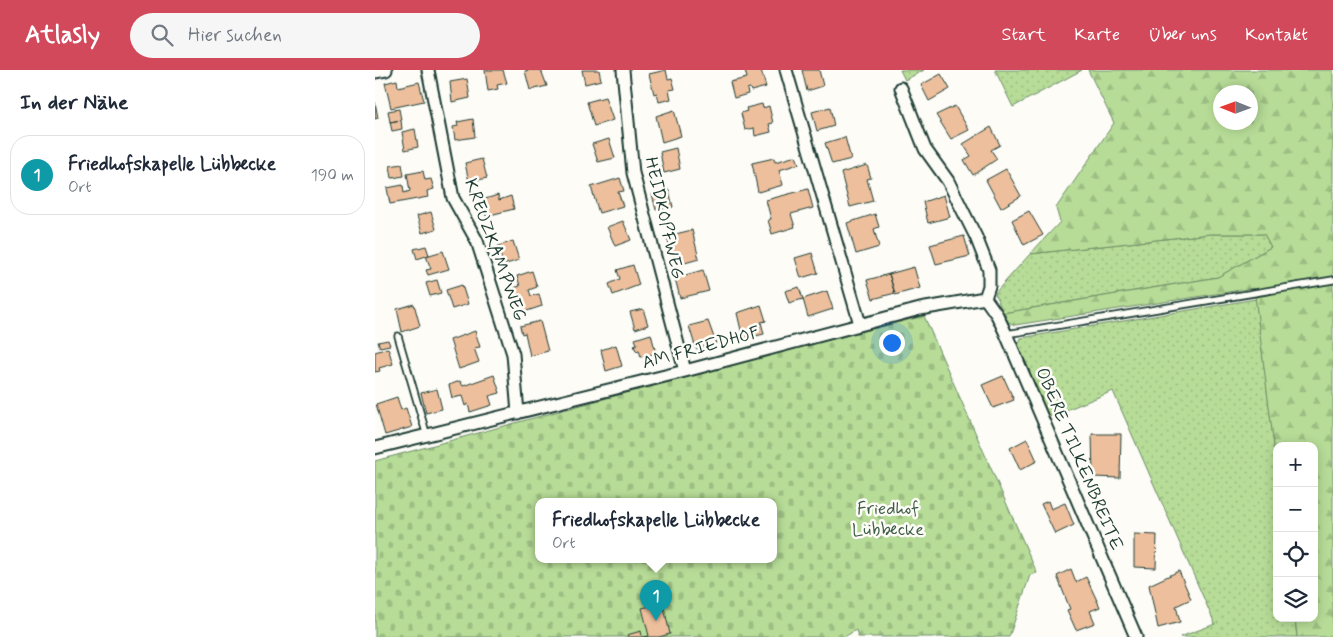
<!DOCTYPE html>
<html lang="de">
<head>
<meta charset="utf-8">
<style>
  :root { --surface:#fff; --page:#f6f6f7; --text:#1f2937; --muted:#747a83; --line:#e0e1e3; --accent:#d1495b }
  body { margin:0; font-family:Mynerve,sans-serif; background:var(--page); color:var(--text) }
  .controls { position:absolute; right:15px; bottom:15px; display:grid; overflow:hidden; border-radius:10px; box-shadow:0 2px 12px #0003 }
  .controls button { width:45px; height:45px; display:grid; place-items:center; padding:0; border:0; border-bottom:1px solid var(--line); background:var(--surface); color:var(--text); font:25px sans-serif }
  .compass { position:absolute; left:838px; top:15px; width:45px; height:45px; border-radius:50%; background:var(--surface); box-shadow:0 2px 12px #0003; rotate:271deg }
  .you { position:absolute; left:516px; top:272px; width:18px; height:18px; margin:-12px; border:4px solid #fff; border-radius:50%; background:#1a73e8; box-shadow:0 0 0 8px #1a73e833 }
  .badge { display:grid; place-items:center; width:32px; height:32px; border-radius:50%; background:var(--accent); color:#fff; font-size:16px; font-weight:700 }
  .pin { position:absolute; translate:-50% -41px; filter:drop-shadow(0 1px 2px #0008) }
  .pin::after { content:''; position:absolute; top:26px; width:18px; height:15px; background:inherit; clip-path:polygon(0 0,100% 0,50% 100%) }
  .popup { position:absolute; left:160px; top:428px; width:242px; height:65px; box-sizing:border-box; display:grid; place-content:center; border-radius:10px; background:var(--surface); filter:drop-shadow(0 1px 4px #0005); font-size:16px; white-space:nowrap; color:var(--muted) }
  .popup b { font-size:19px; color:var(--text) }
  .popup::after { content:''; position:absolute; left:50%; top:100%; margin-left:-10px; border:10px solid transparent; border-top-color:var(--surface) }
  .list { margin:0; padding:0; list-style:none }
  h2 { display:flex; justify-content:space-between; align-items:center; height:65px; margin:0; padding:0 20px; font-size:21px }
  h2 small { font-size:16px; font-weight:400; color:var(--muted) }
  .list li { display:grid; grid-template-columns:32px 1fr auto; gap:15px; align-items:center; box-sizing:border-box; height:80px; margin:0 10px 10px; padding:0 10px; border:1px solid var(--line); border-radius:20px }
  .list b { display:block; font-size:19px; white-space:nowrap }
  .list p { margin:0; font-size:16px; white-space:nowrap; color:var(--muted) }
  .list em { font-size:16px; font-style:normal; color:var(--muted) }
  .icon { flex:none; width:28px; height:28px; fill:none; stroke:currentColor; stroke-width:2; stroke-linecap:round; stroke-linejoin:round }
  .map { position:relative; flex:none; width:958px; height:567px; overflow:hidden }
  header { display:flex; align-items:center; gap:30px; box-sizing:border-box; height:70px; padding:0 25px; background:var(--accent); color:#fff }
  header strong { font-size:24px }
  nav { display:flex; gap:28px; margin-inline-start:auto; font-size:18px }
  .search { width:350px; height:45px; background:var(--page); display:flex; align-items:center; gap:12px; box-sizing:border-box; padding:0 18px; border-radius:28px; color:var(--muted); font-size:19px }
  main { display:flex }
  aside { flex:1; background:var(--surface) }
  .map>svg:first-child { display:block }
  .grass { fill:url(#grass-dots); stroke:#6b8c66 }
  .forest { fill:url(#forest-firs); stroke:#6b8c66; fill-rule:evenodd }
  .cemetery { fill:url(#cemetery-stones); stroke:#6b8c66; fill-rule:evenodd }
  .building { fill:#edbf9c; stroke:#1f3d34 }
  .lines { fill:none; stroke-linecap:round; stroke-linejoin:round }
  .service-casing { stroke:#1f3d34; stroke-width:9 }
  .minor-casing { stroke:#1f3d34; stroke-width:15 }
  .service { stroke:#fdfcf7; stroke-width:5.5 }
  .minor { stroke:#fdfcf7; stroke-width:11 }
  .labels { text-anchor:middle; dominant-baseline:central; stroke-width:5; stroke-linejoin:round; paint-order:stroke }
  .street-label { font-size:18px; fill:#1f3d34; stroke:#fdfcf7 }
  .park-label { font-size:18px; fill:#3d5d48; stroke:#fdfcf7 }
</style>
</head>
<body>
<header>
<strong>Atlasly</strong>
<div class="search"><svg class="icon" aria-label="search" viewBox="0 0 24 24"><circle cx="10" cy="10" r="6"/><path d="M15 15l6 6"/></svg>Hier suchen</div>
<nav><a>Start</a><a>Karte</a><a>Über uns</a><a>Kontakt</a></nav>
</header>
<main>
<aside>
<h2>In der Nähe<small></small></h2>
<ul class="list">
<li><span class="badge" style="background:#0f9aa8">1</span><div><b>Friedhofskapelle Lübbecke</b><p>Ort</p></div><em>190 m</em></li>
</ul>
</aside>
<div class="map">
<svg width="958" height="567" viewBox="0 0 958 567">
  <defs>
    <pattern id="grass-dots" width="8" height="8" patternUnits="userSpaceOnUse" patternTransform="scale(1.25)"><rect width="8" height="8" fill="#b7dc97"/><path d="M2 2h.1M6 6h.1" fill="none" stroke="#9dbe83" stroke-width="1.8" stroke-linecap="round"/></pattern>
    <pattern id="forest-firs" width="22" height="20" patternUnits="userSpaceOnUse" patternTransform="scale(1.25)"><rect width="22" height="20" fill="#b7dc97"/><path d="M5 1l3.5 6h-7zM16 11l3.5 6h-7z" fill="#9dbe83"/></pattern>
    <pattern id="cemetery-stones" width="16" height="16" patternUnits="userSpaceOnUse" patternTransform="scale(1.25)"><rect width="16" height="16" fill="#b7dc97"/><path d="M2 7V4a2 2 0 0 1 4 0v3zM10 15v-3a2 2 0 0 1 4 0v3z" fill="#9dbe83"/></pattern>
  </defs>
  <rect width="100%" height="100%" fill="#fdfcf7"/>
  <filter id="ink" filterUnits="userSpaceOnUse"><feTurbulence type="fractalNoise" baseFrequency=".02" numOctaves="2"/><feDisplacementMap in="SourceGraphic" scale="10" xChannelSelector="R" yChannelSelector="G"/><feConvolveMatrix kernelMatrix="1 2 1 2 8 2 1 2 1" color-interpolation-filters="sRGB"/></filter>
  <g filter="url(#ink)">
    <path class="grass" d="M525 0H549L530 10Z
      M620 0H707L638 37Z
      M835 164H889L896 177 843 207 628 243 620 223 655 184Z
      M881 229 902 400V548H920L922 567H805L840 554 738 321 674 347 643 276 646 268Z"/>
    <path class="forest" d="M713 0H958V567H922L920 548H939V376H902V400L879 218 640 255 633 252 628 243 843 207 896 177 889 164H835L655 184 685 152 681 138 739 53ZM846 22H876V52H846Z"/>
    <path class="cemetery" d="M549 246 662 503 655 505 634 567H483L481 560 469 567H0V391L350 296ZM164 432H398V490H164Z"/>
    <path class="building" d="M110 0H128L132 13 122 15 123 19 113 21Z
      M154 0H166L172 16 155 20 150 1Z
      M207 0H224L226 10 210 14Z
      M291 0 293 9 297 8 300 19 294 20 296 29 284 32 282 23 279 24 274 4Z
      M370 0H386L391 17 376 21 375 18 372 19 373 24 359 28 355 12 372 8Z
      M427 0H444L448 16 432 21Z
      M566 4 575 19 554 31 546 15Z
      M92 9 95 28 77 32 75 12Z
      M22 10 23 17 44 12 49 31 16 38 10 13Z
      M230 27 238 50 219 56 212 32Z
      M0 32 3 48 0 49Z
      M387 34 388 38 394 36 398 53 394 54 396 62 380 66 379 58 370 60 366 43 372 41 371 38Z
      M580 36 594 60 576 69 561 45Z
      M455 37 459 56 442 61 437 42Z
      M24 39 26 50 15 52 13 41Z
      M299 40 306 66 287 72 281 46Z
      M98 49 100 67 80 70 78 57 83 56 82 52Z
      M26 50 27 59 17 61 15 52Z
      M616 57 625 75 616 80 622 89 598 105 589 90 596 86 588 74Z
      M40 59 43 77 30 80 27 62Z
      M470 67 476 89 457 94 450 73Z
      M234 69 240 88 223 92 217 74Z
      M301 78 305 99 289 103 285 82Z
      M421 86 424 94 404 100 408 115 383 122 377 93 399 88 400 92Z
      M107 89 112 108 94 112 90 93Z
      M27 94 29 106 17 108 15 96Z
      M492 95 496 108 492 109 498 131 475 137 466 103Z
      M631 99 646 126 626 138 611 110Z
      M48 101 50 110 56 109 59 119 52 121 53 127 15 134 12 118 28 115 29 123 35 121 32 104Z
      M245 108 249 121 243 122 248 136 224 143 216 117Z
      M433 119 438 138 416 144 420 157 397 164 393 150 396 149 391 130Z
      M294 120 298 137 281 140 277 124Z
      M123 125 124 130 136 126 139 139 111 146 107 130Z
      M569 125 575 147 553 153 548 132Z
      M654 141 668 165 649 175 637 150Z
      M56 142 61 159 47 163 42 146Z
      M500 144 504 157 499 159 504 177 481 184 472 153Z
      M248 151 256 170 240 176 232 157Z
      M317 160 324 189 299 196 292 166Z
      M589 166 595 186 561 194 555 175Z
      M138 171 144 190 128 195 123 176Z
      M51 176 54 185 42 189 39 179Z
      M68 181 74 199 53 205 51 200 56 199 51 186Z
      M437 183 443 203 426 208 420 188Z
      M258 195 264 215 238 225 234 214 245 209 242 200Z
      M539 197 545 218 520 225 514 204Z
      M328 200 334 221 305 228 300 208Z
      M157 201 162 217 154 220 156 226 164 224 167 236 143 244 135 219 145 216 142 206Z
      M514 204 520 223 498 229 492 210Z
      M62 210 66 223 55 226 51 213Z
      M87 215 93 234 77 239 71 220Z
      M424 217 428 229 414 233 410 221Z
      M452 221 458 239 433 247 428 229Z
      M39 234 45 256 27 262 22 239Z
      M386 235 391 251 386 252 389 264 368 269 362 243Z
      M268 239 273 255 260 259 255 242Z
      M165 251 173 281 155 286 150 263 147 264 145 256Z
      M333 251 341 273 321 279 314 256Z
      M100 261 105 277 99 278 104 292 84 299 75 270Z
      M276 264 281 283 266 287 264 280 261 281 259 275 262 274 260 269Z
      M13 270 15 275 5 277 3 272Z
      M241 275 247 296 231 301 226 280Z
      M13 278 18 294 4 298 5 301 0 302V282Z
      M119 305 125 323 114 326 117 335 95 342 93 334 90 336 87 326 77 328 74 315 85 311 88 316Z
      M628 306 639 330 618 338 607 315Z
      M62 319 67 339 51 343 46 323Z
      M22 327 26 340 31 338 37 357 10 365 1 334Z
      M717 364H746L745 408 718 407Z
      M652 369 662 391 645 400 635 378Z
      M673 431 676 439 690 433 699 455 680 464 666 434Z
      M759 464 782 465 781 498 759 497Z
      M696 499 701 512 711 507 725 537 715 541 720 553 701 560 692 540 695 539 682 506Z
      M804 501 816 529 801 536 805 552 783 558 774 515Z
      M288 533 295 564 284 567H268L274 566 267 538Z
      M266 561 267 567H253L252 565Z"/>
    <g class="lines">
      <g class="service-casing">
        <path id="service" d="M631 264 958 210
          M23 266 52 366"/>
      </g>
      <g class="minor-casing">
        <path id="minor" d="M53 0 78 128 102 171 138 284 143 343
          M248 0 258 103 310 301
          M411 0 485 254
          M0 2 11 0
          M526 18 550 79 573 111 601 167 614 200V216L610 228
          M610 228 622 245 631 264 761 567
          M0 378 310 301 545 239 610 228"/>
      </g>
      <use href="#service" class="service"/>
      <use href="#minor" class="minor"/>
    </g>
  </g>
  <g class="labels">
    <g class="street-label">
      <text transform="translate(289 148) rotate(77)">HEIDKOPFWEG</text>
      <text transform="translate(120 180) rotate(70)">KREUZKAMPWEG</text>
      <text transform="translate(326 278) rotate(-15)">AM FRIEDHOF</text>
      <text transform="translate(704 389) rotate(67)">OBERE TILKENBREITE</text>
    </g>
    <g class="park-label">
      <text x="513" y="439">Friedhof<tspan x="513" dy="21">Lübbecke</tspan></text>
    </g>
  </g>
</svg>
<div class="controls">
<button>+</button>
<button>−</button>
<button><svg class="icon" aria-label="locate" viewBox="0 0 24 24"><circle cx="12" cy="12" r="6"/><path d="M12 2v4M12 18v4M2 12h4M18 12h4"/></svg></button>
<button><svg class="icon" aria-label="layers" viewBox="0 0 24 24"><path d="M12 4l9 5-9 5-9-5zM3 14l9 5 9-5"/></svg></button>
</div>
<svg class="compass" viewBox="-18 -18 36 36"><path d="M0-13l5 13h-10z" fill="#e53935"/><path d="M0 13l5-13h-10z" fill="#747a83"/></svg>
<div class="you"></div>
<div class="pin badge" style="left:281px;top:551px;background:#0f9aa8">1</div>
<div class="popup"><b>Friedhofskapelle Lübbecke</b>Ort</div>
</div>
</main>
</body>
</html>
